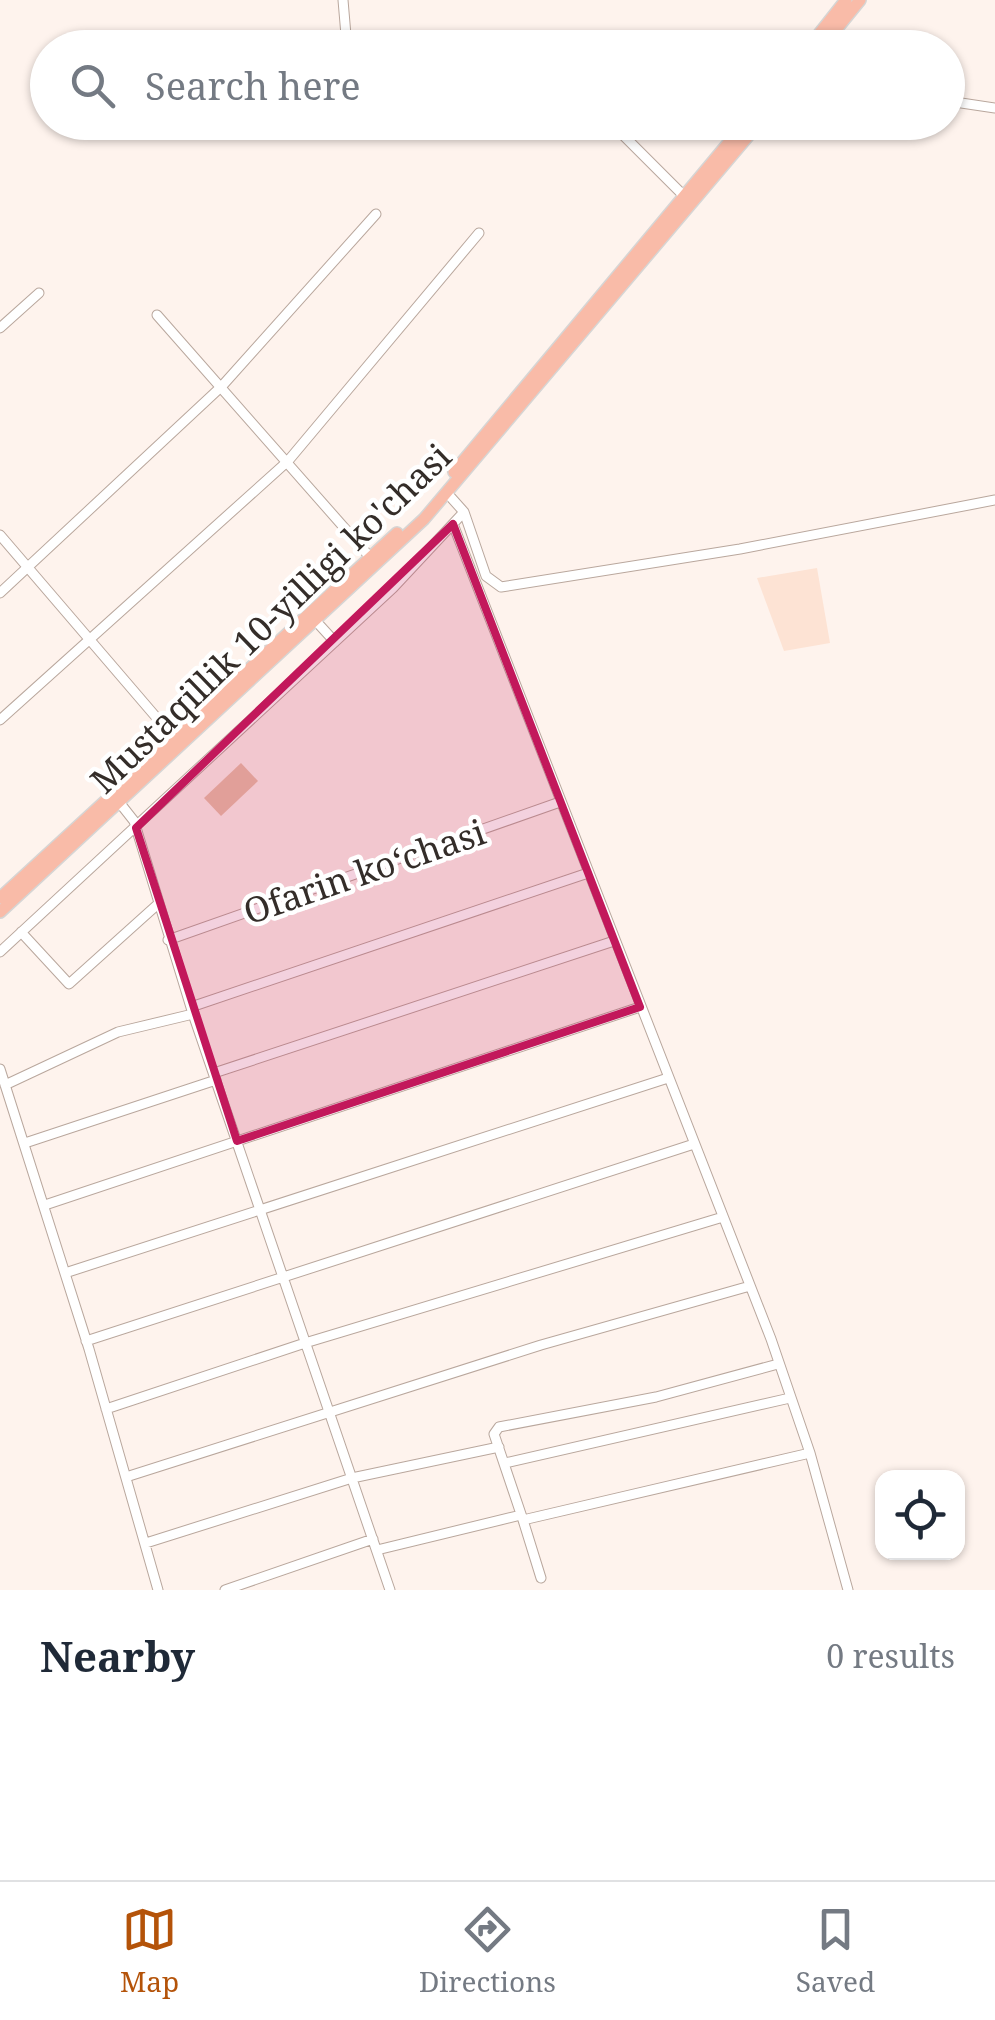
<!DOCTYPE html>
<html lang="en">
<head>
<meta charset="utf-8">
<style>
  :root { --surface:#fff; --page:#f6f6f7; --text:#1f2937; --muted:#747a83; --line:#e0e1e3; --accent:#b45309 }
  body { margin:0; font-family:"Noto Serif",serif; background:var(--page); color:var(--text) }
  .controls { position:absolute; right:30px; bottom:30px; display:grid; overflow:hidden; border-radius:20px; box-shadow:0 2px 8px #0004 }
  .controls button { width:90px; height:90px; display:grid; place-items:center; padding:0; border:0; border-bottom:2px solid var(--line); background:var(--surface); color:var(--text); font:50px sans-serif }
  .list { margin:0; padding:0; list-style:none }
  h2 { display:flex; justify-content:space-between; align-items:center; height:130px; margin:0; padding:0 40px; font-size:42px }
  h2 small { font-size:32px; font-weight:400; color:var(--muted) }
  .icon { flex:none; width:55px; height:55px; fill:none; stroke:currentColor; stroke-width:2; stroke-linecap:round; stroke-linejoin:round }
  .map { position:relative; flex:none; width:995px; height:1590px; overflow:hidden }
  .search { position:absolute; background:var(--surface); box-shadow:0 2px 8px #0004; left:30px; right:30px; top:30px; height:110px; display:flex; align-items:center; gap:25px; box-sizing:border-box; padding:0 35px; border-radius:55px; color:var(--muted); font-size:38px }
  .sheet { height:290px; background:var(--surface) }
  nav { display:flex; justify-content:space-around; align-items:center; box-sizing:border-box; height:140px; border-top:2px solid var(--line); background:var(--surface); font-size:28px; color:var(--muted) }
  nav a { display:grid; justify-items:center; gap:5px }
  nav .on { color:var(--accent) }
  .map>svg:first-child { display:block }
  .built { fill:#fde3d4 }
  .green { fill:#e9c1a9 }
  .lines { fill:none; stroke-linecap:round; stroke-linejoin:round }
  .minor-casing { stroke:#b9a79d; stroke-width:11 }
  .major-casing { stroke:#d6d5d4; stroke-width:14 }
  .minor { stroke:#fff; stroke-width:9 }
  .major { stroke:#f9bba8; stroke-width:11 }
  .marked { fill:#c2185b; fill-opacity:0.2; stroke:#c2185b; stroke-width:8; stroke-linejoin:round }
  .labels { text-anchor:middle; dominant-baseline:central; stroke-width:9; stroke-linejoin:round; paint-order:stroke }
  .street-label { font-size:35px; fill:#342d29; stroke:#fff }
</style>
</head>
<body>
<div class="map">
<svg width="995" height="1590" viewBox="0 0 995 1590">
  <rect width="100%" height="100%" fill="#fef3ed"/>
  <path class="built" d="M817 568 830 643 784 651 757 578Z"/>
  <path class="green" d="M241 763 258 781 221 816 204 798Z"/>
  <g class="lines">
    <g class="minor-casing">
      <path id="minor" d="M343 0 347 47
        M671 48 677 40
        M948 101 995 108
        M610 122 686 198
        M157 315 370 557
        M0 328 39 293
        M447 493 464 512 486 576 501 587 740 549 995 500
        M453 524 771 1339 810 1453 848 1590
        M0 535 174 738
        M0 593 222 386 376 214
        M314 619 335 642
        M0 720 288 461 479 233
        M119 802 134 821 193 1014 390 1590
        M21 932 69 984 158 904
        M168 940 560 802
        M0 952 393 588 464 512
        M191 1007 588 873
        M0 1069 89 1349 158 1590
        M214 1073 614 941
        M5 1085 118 1032 193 1014
        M25 1143 216 1080
        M45 1205 640 1007
        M65 1273 668 1078
        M86 1341 694 1144
        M778 1364 656 1397 499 1427 494 1434 523 1520 810 1453
        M106 1409 305 1343 723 1217
        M505 1463 790 1398
        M126 1477 541 1345 750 1286
        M523 1520 541 1578
        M146 1543 352 1478 499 1447
        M377 1550 521 1515
        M225 1590 373 1539"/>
    </g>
    <g class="major-casing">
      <path id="major" d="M808 48 846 0
        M821 48 860 0
        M454 472 746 122
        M0 898 397 533
        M0 912 424 519 760 122"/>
    </g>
    <use href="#minor" class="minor"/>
    <use href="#major" class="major"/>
  </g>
  <path class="marked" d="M453 524 640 1007 237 1141 136 828Z"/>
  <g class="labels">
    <g class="street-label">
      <text transform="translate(270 618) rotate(-44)">Mustaqillik 10-yilligi ko'chasi</text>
      <text transform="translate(364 871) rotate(-19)">Ofarin koʻchasi</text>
    </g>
  </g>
</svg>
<div class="controls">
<button><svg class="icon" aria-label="locate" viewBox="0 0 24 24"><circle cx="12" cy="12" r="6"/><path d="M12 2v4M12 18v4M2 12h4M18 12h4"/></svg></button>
</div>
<div class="search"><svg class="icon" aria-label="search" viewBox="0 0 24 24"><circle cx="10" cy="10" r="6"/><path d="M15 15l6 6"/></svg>Search here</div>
</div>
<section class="sheet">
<h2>Nearby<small>0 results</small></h2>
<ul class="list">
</ul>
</section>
<nav>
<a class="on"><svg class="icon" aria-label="map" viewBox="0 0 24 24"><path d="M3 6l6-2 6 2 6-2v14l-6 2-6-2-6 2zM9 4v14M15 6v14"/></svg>Map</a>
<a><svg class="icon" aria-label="directions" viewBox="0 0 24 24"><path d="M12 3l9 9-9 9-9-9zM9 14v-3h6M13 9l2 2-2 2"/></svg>Directions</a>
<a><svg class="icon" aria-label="saved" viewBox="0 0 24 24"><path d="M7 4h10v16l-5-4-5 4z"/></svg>Saved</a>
</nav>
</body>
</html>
